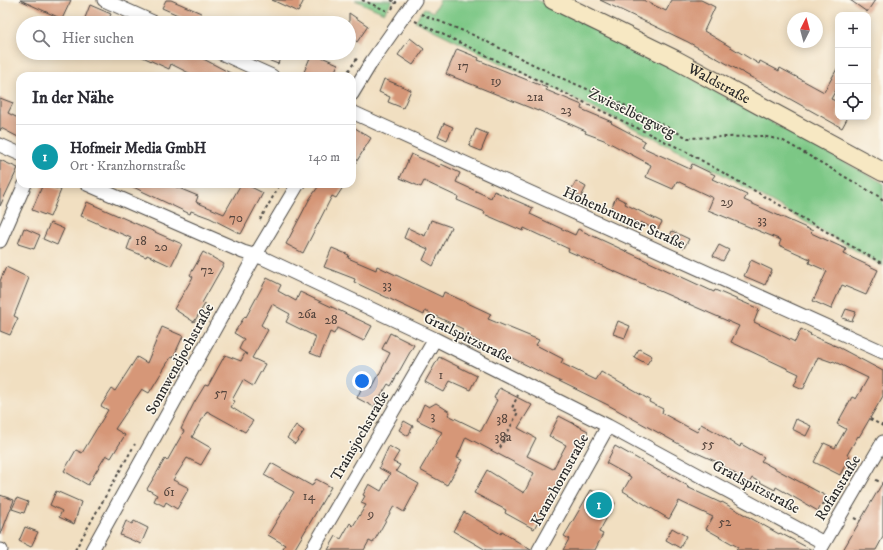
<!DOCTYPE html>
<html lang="de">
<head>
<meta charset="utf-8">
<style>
  :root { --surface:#fff; --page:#f2f2f3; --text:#2b2b33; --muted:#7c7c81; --line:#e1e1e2; --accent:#0b8043 }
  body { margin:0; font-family:"IM FELL DW Pica",serif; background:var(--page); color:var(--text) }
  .controls { position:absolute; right:12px; top:12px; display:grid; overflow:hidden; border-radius:8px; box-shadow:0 2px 10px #0003 }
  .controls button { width:36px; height:36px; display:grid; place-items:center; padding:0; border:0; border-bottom:1px solid var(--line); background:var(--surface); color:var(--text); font:20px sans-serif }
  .compass { position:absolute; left:787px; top:12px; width:36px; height:36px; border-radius:50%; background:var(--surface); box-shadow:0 2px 10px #0003; rotate:6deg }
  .you { position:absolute; left:362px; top:381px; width:14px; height:14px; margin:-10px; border:3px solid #fff; border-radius:50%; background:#1a73e8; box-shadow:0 0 0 6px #1a73e833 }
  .badge { display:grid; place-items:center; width:26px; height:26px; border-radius:50%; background:var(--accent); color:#fff; font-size:13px; font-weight:700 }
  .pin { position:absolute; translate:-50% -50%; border:2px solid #fff; box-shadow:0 1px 4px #0006 }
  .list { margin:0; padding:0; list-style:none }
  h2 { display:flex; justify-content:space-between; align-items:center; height:52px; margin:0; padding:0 16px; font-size:17px }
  h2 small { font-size:13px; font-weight:400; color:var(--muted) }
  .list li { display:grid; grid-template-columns:26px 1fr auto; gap:12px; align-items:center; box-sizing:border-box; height:64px; padding:0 16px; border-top:1px solid var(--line) }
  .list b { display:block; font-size:15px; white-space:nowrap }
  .list p { margin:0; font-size:13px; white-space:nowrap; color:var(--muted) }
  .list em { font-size:13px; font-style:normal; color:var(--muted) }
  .icon { flex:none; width:22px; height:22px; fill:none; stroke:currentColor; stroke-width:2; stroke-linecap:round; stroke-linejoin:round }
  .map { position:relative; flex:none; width:883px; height:550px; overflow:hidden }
  .search { position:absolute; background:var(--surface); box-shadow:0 2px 10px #0003; left:16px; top:16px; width:340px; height:44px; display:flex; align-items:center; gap:10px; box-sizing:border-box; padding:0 14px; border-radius:22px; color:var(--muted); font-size:15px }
  .panel { position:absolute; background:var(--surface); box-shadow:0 2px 10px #0003; left:16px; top:72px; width:340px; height:116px; border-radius:12px }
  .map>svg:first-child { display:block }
  .green { fill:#7cc785; stroke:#547958 }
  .building { fill:#d69778 }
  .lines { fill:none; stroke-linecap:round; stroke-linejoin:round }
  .street-casing { stroke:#494642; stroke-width:15 }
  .secondary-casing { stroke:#494642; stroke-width:20 }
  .path { stroke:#494642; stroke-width:2; stroke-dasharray:3 3; stroke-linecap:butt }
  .street { stroke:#fff; stroke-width:13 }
  .secondary { stroke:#f7e8c3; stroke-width:18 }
  .labels { text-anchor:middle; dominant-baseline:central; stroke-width:3; stroke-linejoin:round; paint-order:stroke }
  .number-label { font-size:13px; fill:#56463e }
  .street-label { font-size:15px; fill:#2b2b2b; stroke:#fbf7ec }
</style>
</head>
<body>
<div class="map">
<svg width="883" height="550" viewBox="0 0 883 550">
  <rect width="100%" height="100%" fill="#fbf7ec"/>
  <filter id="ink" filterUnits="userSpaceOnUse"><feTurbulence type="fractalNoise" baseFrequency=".025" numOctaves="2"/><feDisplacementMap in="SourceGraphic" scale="8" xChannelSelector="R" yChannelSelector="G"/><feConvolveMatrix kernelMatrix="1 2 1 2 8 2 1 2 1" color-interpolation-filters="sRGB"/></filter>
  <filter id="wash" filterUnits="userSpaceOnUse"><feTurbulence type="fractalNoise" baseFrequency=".012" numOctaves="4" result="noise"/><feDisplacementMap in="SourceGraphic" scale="16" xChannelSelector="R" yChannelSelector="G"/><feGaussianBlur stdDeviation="0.9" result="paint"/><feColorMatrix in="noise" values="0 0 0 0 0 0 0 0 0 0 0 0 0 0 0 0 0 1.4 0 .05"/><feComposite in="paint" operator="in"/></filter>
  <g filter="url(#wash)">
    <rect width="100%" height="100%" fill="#f1dfc1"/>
    <path class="green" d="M355 0H393L384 13Z
      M440 0H537L671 67 883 183V266L685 153 415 21 424 8 433 12Z"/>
    <g id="blocks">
      <path class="building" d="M20 0H71L62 19Z
        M166 0H171L201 13 196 23 162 8Z
        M272 0H304L298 12Z
        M600 0H643L666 11 672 0H701L715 7 704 31 759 64 760 61 779 71 780 68 824 92 838 67V86L831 99 838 102V117H848L842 128 688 42Z
        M850 0H875L867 12Z
        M90 5 111 14 107 23H83Z
        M349 13 368 26 357 42 349 36Z
        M410 38 424 49 413 65 398 55Z
        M457 49 479 58 478 60 547 88 546 90 582 105 581 109 612 122 611 123 645 141 642 147 690 169 692 164 715 175 712 179 747 195 744 200 813 231 811 233 846 249 844 254 878 270 866 295 842 285 831 309 813 301 827 271 809 263 810 259 779 245 781 240 708 210 713 198 677 181 673 189 646 177 651 165 604 140 585 133 586 131 538 110V111L446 74Z
        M134 53H192L236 76H195L171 64 169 69Z
        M250 53H282L278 64Z
        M312 53 338 64 333 76H313L304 72Z
        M384 79 411 90 403 108 388 102 390 97 379 92Z
        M0 98 13 103 8 113 20 119V138L1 128 0 131Z
        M444 123 453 127 447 140 438 136Z
        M352 126 371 138 352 169Z
        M476 129 488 134 481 151 469 146Z
        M411 154 440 167 441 164 460 173 456 182 491 198 494 191 533 208 530 214 575 235 578 229 714 292 715 290 759 309 754 322 779 334 795 342 801 329 811 334 810 335 838 347 883 371V396L859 437 858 436 847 455 850 456 840 475 814 462 824 443 835 448 846 429 837 424 852 397 856 399 868 378 833 361 832 362 818 357 803 389 794 385 799 374 731 342 739 326 568 251 569 249 524 228 523 231 484 214 485 212 457 200 458 197 424 181 421 187 400 178Z
        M0 160 18 168 0 206Z
        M576 181 586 187 581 197 570 192Z
        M43 184 61 190 50 217 32 210Z
        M127 184H169L198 196 196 202 224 214 241 184H245L263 193 241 234 210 218 191 211 190 214Z
        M320 184H345L336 198 332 196 303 253 286 244 309 200Z
        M616 197 626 202 625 204 662 222 657 231 641 222 640 224 610 211Z
        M87 202 182 244 171 266 147 255 146 257 127 249 131 238 81 216Z
        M431 220 451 227 433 266 423 260 428 249 404 238 408 228 425 236Z
        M50 223 64 229 57 245 43 239Z
        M24 228 40 235 34 249 18 244Z
        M672 231 689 239 684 248 668 241Z
        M719 245 729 250 723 261 713 256Z
        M332 248 349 255 348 258 376 270 377 266 442 297 444 292 491 314 488 319 539 340 536 345 563 359 561 363 596 380 601 372 650 400 649 402 663 409 662 413 697 432 701 424 714 431 740 447 741 444 764 457 761 461 826 496 818 511 776 487 775 490 752 478 748 485 735 478 737 475 715 461 688 449 608 405 461 333 463 329 425 311 424 315 354 282 355 279 324 267Z
        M203 252 224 264 202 303 205 304 194 322 174 309 193 277 190 275Z
        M751 260 772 270 765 285 744 276Z
        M6 267 29 278 14 316 18 318 10 335 0 331V281Z
        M267 278 281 285 278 291 296 301 300 292 372 326 364 341 337 328 334 334 330 332 320 357 310 353 316 337 286 322 290 314 272 304 261 325 268 330 252 358 265 364 253 386 243 380 232 400 235 401 231 407 253 421 245 432 207 411 192 437 211 448 201 465 187 458 173 480 189 488 177 509 166 502 164 506 154 501 157 495 147 489 165 459 167 461 184 431 181 429 194 403 205 385 208 386 225 355 241 361 245 353 248 355 239 349 244 339 234 333 245 316 246 317Z
        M846 309 856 312 852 321 842 318Z
        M618 321 630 326 625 338 613 334Z
        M162 327 183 336 173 358 171 357 149 393 142 389 115 429 125 435 111 458 106 455 88 485 64 471 76 450 82 453 108 410 101 406 112 389 115 391 137 357 147 363Z
        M390 333 414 345 391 386 388 384 374 407 357 398 364 383 372 388 390 353 382 349Z
        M639 349 652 356 647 364 634 357Z
        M439 357 477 376 470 390 450 381 444 392 425 382Z
        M499 388 532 405 518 428 536 438 527 456 553 469 566 445 549 436 559 416 588 431 578 451 576 450 562 474 534 529 505 513 506 510 474 493 487 470 524 493 534 473 466 437 457 458 462 460 447 485 420 470 442 432 417 420 424 404 429 407 436 403 450 412 448 415 481 431 497 400 494 398Z
        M796 419 811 426 806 436 792 429Z
        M404 421 413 426 408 436 399 430Z
        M296 425 304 431 295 444 287 438Z
        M389 446 399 452 393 462 400 465 396 471 419 484 404 512 394 506 373 543 369 541 364 550H328L336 536 341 539 350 523 353 526 366 505 361 503 365 496 363 495 369 484 381 491 390 474 379 468Z
        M615 446 668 476 669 475 688 486 687 487 721 503 722 502 779 534 780 533 812 550H736L738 547 706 529 713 517 679 501 669 519 623 491 631 477 606 463Z
        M271 463 312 486 316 479 331 487 294 550H282L285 545 268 535 294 492 264 475Z
        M883 482V537L876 550H843Z
        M591 490 615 503 599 532 603 534 595 550H563L569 539 564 536Z
        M56 491 81 502 74 524 59 517 62 511 50 505Z
        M0 495 14 500 1 534H0Z
        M17 498 28 502 24 513 12 509Z
        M464 512 501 534 502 532 531 550H486L453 531Z
        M126 521 132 524 134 521 148 528 141 544 120 535Z
        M25 527 38 532 31 547 19 541Z
        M672 528 686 536 680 548 666 540Z"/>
    </g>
  </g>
  <g filter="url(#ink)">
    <use href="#blocks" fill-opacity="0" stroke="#494642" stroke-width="1"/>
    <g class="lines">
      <g class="street-casing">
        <path id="street" d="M104 0 155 23
          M221 53 272 76
          M352 94 372 61 415 0
          M352 112 883 352
          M0 145 20 154
          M87 184 243 252 263 258 435 339 608 426 824 543
          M0 241 25 184
          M0 550H1
          M92 550 255 256 298 184
          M312 550 435 339
          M539 550 608 426
          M820 550 883 442"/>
      </g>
      <g class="secondary-casing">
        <g id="secondary">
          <path id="s1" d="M553 0 674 59 883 172"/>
        </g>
      </g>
      <path class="path" d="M362 0 390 12
        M391 0 397 3
        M392 9 397 0
        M421 14 471 34 559 77 622 104 688 138 762 136 782 140 878 196 883 201
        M415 21 685 151 883 264
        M345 76 358 57
        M260 220 280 184
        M870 419 883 426
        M500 448 518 412 512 408 518 395
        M876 480 882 483
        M822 503 830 507
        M854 518 860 521
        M75 550 135 444"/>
      <use href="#street" class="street"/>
      <use href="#secondary" class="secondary"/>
    </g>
  </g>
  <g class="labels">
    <g class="number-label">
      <text x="463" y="66">17</text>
      <text x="496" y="81">19</text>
      <text x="535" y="97">21a</text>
      <text x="566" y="110">23</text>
      <text x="727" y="202">29</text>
      <text x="236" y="218">70</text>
      <text x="762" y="220">33</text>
      <text x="141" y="241">18</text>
      <text x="161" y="247">20</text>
      <text x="207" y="270">72</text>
      <text x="387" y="285">33</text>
      <text x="307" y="314">26a</text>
      <text x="331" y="320">28</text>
      <text x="441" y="375">1</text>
      <text x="221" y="393">57</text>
      <text x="433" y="416">3</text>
      <text x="502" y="419">38</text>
      <text x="503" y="437">38a</text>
      <text x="708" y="444">55</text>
      <text x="169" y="492">61</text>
      <text x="309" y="496">14</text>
      <text x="371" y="514">9</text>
      <text x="725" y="522">52</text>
    </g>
    <g class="street-label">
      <text stroke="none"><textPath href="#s1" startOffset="186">Waldstraße</textPath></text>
      <text transform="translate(632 113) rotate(26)">Zwieselbergweg</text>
      <text transform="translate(624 218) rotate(24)">Hohenbrunner Straße</text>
      <text transform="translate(468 338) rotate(26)">Gratlspitzstraße</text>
      <text transform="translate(180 359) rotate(-61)">Sonnwendjochstraße</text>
      <text transform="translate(360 436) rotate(-60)">Trainsjochstraße</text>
      <text transform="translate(560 480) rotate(-61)">Kranzhornstraße</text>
      <text transform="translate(756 487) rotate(28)">Gratlspitzstraße</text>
      <text transform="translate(838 488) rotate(-59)">Rofanstraße</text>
    </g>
  </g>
</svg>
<div class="controls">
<button>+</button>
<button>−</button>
<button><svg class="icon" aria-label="locate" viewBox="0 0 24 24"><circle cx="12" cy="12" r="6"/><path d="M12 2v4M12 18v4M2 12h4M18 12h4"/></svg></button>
</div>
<svg class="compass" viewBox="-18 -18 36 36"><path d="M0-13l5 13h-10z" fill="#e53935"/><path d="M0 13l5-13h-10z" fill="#7c7c81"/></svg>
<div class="you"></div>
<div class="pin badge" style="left:599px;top:505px;background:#0f9aa8">1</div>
<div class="search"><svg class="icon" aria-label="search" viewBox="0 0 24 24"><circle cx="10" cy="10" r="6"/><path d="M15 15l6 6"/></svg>Hier suchen</div>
<section class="panel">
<h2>In der Nähe<small></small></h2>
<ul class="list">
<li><span class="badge" style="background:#0f9aa8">1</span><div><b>Hofmeir Media GmbH</b><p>Ort · Kranzhornstraße</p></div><em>140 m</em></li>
</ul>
</section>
</div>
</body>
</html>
